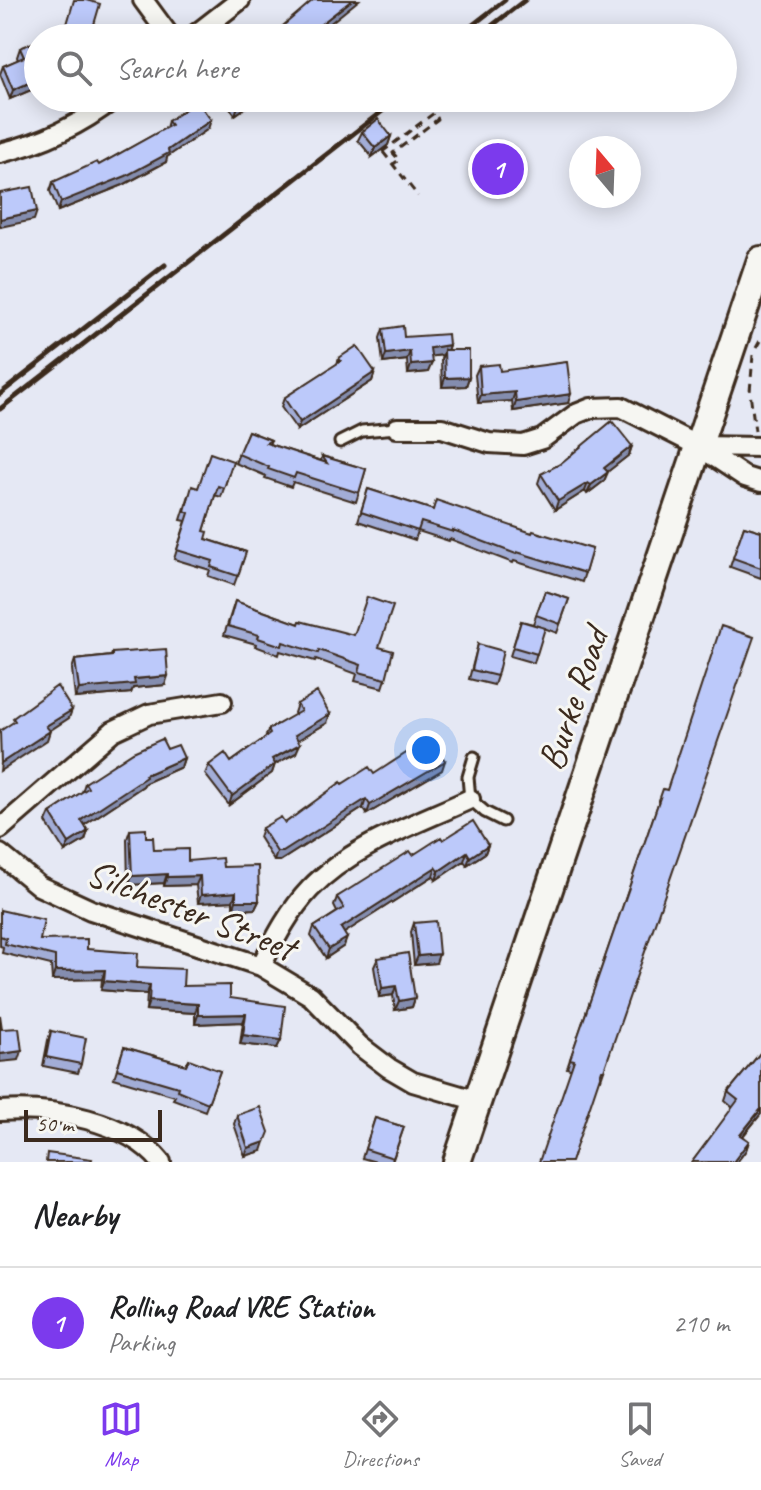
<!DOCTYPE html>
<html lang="en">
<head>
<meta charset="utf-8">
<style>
  :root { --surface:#fff; --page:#f6f6f6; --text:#202124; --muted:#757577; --line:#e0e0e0; --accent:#7c3aed }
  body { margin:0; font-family:Caveat,sans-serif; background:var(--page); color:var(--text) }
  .compass { position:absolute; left:569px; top:136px; width:72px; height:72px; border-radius:50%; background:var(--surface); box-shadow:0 4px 20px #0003; rotate:341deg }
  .scale { position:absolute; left:24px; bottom:20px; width:138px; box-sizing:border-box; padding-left:8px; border:4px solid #3b2a1e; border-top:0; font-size:22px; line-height:28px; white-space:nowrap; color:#3b2a1e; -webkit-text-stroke:6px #f6f6f2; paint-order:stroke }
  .you { position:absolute; left:426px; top:750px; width:28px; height:28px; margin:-20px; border:6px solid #fff; border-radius:50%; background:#1a73e8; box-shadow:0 0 0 12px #1a73e833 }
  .badge { display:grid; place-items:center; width:52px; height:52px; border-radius:50%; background:var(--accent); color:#fff; font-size:26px; font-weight:700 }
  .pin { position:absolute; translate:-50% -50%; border:4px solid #fff; box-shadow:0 2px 8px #0006 }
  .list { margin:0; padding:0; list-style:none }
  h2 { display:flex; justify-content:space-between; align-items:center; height:104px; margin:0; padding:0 32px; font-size:34px }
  h2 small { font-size:26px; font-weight:400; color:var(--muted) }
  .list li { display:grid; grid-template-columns:52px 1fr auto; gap:24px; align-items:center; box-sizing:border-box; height:112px; padding:0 32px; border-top:2px solid var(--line) }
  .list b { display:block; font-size:30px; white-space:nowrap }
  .list p { margin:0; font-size:26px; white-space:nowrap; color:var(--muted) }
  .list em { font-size:26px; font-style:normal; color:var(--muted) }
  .icon { flex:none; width:44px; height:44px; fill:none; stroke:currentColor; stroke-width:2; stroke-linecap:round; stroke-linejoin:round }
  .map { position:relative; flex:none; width:761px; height:1162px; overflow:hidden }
  .search { position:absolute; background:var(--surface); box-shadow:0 4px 20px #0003; left:24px; right:24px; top:24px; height:88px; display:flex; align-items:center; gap:20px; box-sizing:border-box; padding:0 28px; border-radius:44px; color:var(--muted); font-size:30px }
  .sheet { height:216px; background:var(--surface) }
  nav { display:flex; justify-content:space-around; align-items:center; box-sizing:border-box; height:112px; border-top:2px solid var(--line); background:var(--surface); font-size:22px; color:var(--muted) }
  nav a { display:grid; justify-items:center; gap:4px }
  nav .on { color:var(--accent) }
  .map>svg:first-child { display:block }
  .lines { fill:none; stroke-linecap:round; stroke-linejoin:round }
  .lane-casing { stroke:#3b2a1e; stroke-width:15 }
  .street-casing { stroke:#3b2a1e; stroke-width:24 }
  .secondary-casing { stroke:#3b2a1e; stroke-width:32 }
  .path { stroke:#3b2a1e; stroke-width:3; stroke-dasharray:8 6; stroke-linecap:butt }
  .lane { stroke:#f6f6f2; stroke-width:9 }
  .street { stroke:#f6f6f2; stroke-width:18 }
  .secondary { stroke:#f6f6f2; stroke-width:26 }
  .rail { stroke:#3b2a1e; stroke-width:5 }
  .wall { fill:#a2add7; stroke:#3b2a1e; stroke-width:2 }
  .shaded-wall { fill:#848daf; stroke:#3b2a1e; stroke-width:2 }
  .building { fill:#bcc9fa; stroke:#3b2a1e; stroke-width:2 }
  .labels { text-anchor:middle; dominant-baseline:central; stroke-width:6; stroke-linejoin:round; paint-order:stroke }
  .street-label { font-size:38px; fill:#3b2a1e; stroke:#f6f6f2 }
</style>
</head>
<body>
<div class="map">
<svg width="761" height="1162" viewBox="0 0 761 1162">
  <rect width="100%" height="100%" fill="#e5e8f4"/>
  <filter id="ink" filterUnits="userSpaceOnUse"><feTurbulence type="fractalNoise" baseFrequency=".0125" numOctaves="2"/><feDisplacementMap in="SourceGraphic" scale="16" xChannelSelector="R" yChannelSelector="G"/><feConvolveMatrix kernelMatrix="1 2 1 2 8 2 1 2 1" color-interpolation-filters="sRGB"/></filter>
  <g filter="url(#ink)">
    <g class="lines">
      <g class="lane-casing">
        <path id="lane" d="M340 442 362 431 397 428
          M474 757 468 777 470 799 485 812 503 821"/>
      </g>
      <g class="street-casing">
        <path id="street" d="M143 0 171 38
          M191 38 240 0
          M0 153C42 143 82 124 115 98
          M397 428H442L489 443 523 445 542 439 576 414 591 408 621 407 698 446 745 477 761 482
          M698 446 761 447
          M0 829 113 731 149 714 222 702
          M0 854 39 886 91 910 261 966 311 996 360 1046 389 1068 413 1082 478 1101
          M261 966C275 939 289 911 310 889 352 845 417 824 470 799
          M0 1111C52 1107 127 1120 161 1162"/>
      </g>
      <g class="secondary-casing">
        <path id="secondary" d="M457 1162 761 260"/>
      </g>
      <path class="path" d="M529 98 537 105
        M382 152 434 113 438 119 393 153 399 160 392 165
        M383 152 418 196
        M756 348 761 339
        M753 355 750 392 755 431"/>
      <use href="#lane" class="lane"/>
      <use href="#street" class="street"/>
      <use href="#secondary" class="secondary"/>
      <path class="rail" d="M456 38 505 0
        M476 38 525 0
        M0 394 165 265
        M0 409 399 98"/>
    </g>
    <path class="wall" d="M38 42V87L10 99 0 74 3 66 18 60 17 57 20 48Z
      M223 98H259L235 115Z
      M168 121 208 129 167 157 166 162 123 185 58 211 50 191 53 182 99 165 166 128Z
      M362 132 391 136 388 145 372 157 358 140Z
      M383 329 404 337 449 345 447 350 469 377 466 386 442 387 441 359 443 355 431 356 428 372 408 374 407 360 383 363 380 338Z
      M339 358 375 372 372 381 297 430 281 407 284 398 337 364Z
      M479 366 500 371 568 403 513 411 512 401 478 403 475 375Z
      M248 431 271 440 269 444 321 461 322 456 366 469 356 502 293 482 291 487 265 478 266 476 235 463Z
      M632 446 629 455 607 472 604 481 587 494 585 491 555 510 538 483 541 474Z
      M233 461 221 497 215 495 204 531 206 539 246 552 234 585 208 576 210 570 174 559 186 521 181 520 189 495Z
      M368 489 433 510 532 533 592 549 582 582 514 561 513 563 450 539 449 541 418 531 415 540 358 521Z
      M744 526 761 531V578L730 567Z
      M545 591 569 599 557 633 544 628 534 663 510 656 521 621 533 624Z
      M235 601 299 624 379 647 386 679 383 688 355 681 357 674 316 659 315 661 280 651 279 655 255 646 256 644 224 635Z
      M478 644 497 676 494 685 469 679Z
      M112 653 165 685 133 688 131 693 75 698 72 669 75 660 111 656Z
      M297 704 327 723 298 740 296 753 275 764 272 773 229 805 205 774 209 765 231 762 265 738 268 730 295 715 294 713Z
      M167 749 184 758 181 767 145 783 143 786 84 825 88 831 85 840 65 852 46 822 50 813 82 792 85 783Z
      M442 770 367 814 363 808 280 861H274L259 837 262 828 285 823 342 784 374 774Z
      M660 798 604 1070 601 1079 567 1068Z
      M130 830 146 837 154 850 188 861 223 867 259 901 255 909 233 910V901L198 903 196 885 164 886V883L128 885 127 839Z
      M443 840 488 845 485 853 467 865 464 861 436 880 433 876 344 933V946L326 958 311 936 314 927 337 912 334 906 337 897 413 855Z
      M0 910 40 940 87 949 137 967 183 986 230 998 281 1040 277 1048 240 1044 243 1022 195 1024V1013L146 1010 147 994 101 990 102 979 52 980 51 965 2 953 3 947 0 946Z
      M414 923 436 963 414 965 411 932Z
      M378 958 415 998 412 1007 395 1010 393 995 379 997 374 967Z
      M51 1031 81 1064 78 1073 43 1066 48 1040Z
      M124 1047 186 1065 220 1071 205 1111 173 1099 175 1096 114 1078Z
      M761 1052V1114L743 1136 749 1141 746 1150 737 1162H692L733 1108 725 1101 728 1092Z
      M237 1115 262 1151 245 1156 234 1124Z
      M375 1118 404 1127 392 1162H376L362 1158Z"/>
    <path class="shaded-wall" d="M352 0H359L312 38V31Z
      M38 79V87L10 99 13 90Z
      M250 98H259L235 115 238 106Z
      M211 120 208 129 167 157 166 162 123 185 58 211 61 202 168 150Z
      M391 136 388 145 372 157 375 148Z
      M37 211 34 220 0 227V219Z
      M449 345 446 354 444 350 443 355 427 357 430 348Z
      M410 351 407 360 383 363 386 354Z
      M432 363 428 372 408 374 411 365Z
      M375 372 372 381 297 430 300 422Z
      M469 377 466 386 442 387 445 378Z
      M515 392 512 401 478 403 481 395Z
      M571 394 568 403 513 411 516 402Z
      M632 446 629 455 601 477 604 468Z
      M608 472 604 481 587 494 591 485Z
      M588 483 585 491 555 510 558 501Z
      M168 676 165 685 133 688 131 693 75 698 79 689 134 679Z
      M72 710 69 718 43 735 46 726Z
      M330 714 327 723 291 744 295 735Z
      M50 731 47 740 0 771 1 763Z
      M300 744 296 753 275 764 272 773 229 805 232 796 272 759Z
      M184 758 181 767 145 783 143 786 78 829 81 820 145 775Z
      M445 761 442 770 367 814 370 805Z
      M366 799 363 808 280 861H274L277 852Z
      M88 831 85 840 65 852 69 843Z
      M488 845 485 853 467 865 470 857Z
      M467 852 464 861 436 880 439 871Z
      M436 867 433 876 338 937 341 928Z
      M167 874 164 883 128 885 132 876Z
      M200 876 196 885 164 886 167 877Z
      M236 892 233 901 198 903 201 895Z
      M236 901H259L255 909 233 910Z
      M347 938 344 946 326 958 329 949Z
      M439 954 436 963 414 965 418 956Z
      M105 970 102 979 52 980 55 971Z
      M104 981 150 985 147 994 101 990Z
      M396 986 393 995 379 997 382 988Z
      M415 998 412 1007 395 1010 399 1001Z
      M149 1001 198 1004 195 1013 146 1010Z
      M246 1014 243 1022 195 1024 198 1015Z
      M243 1035 281 1040 277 1048 240 1044Z
      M22 1051 19 1060 0 1062V1054Z
      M761 1109V1114L737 1143 740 1135Z
      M749 1141 746 1150 737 1162H733Z
      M265 1142 262 1151 245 1156 248 1148Z"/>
    <path class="building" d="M74 0H86L100 4 90 38H63Z
      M313 0H352L312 31 317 36 315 38H271L270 37Z
      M37 41 38 79 13 90 3 66 24 57 20 48Z
      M232 98H250L238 106Z
      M197 101 211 120 168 150 169 153 126 176 61 202 53 182 97 162 99 165 171 125 168 121Z
      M378 119 391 136 375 148 362 132Z
      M32 187 37 211 0 219V193Z
      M403 326 404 337 448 334 449 345 430 348 432 363 411 365 410 351 386 354 383 329Z
      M357 346 375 372 300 422 284 398 341 361 339 358Z
      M444 350H469V377L445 378Z
      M567 362 571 394 516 402 515 392 481 395 479 366 499 364 500 371Z
      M612 421 632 446 604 468 608 472 591 485 588 483 558 501 541 474 560 464Z
      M248 431 271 440 266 443 327 463 322 456 366 469 359 493 296 473 294 478 268 469 269 467 238 454Z
      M210 453 233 461 224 488 218 486 204 531 208 532 206 539 246 552 238 576 211 567 213 561 177 550 189 513 185 511 192 486 198 488Z
      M368 489 433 510 436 500 532 533 533 531 592 549 585 573 517 552 516 554 453 530V532L421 522 418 531 361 512Z
      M744 526 761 531V568L733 558Z
      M545 591 569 599 560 624 536 615Z
      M367 597 393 606 379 647 393 651 386 679 359 672 361 665 319 650 318 653 283 642 282 646 258 638 259 635 228 626 235 601 299 624 300 621 354 635Z
      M521 621 545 628 537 654 513 647Z
      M721 626 754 637 604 1070H602L571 1162H539L574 1060 570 1059 663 789 667 790Z
      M478 644 503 651 497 676 472 670Z
      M166 649 168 676 134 679 135 684 79 689 75 660 112 656V653Z
      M57 686 72 710 46 726 50 731 1 763 0 731 15 721 13 718Z
      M317 692 330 714 295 735 300 744 272 759 275 764 232 796 209 765 225 753 231 762 270 734 268 730 301 711 297 704Z
      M431 737 445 761 370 805 366 799 283 852H277L262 828 281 817 285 823 341 782 342 784 369 767 374 774Z
      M162 739 167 749 178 745 184 758 145 775 146 777 81 820 88 831 69 843 50 813 88 788 85 783 133 752Z
      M473 821 488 845 470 857 467 852 439 871 436 867 341 928 347 938 329 949 314 927 344 908 337 897 410 851 413 855 441 837 443 840Z
      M146 829V837H153L154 850 188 849V861L222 858 223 867 258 866 259 901H236V892L201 895 200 876 167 877V874L132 876 130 830Z
      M0 910 44 920 40 940 87 939V949L138 953 137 967 184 969 183 986 230 985V998L285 1006 281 1040 243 1035 246 1014 198 1015V1004L149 1001 150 985 104 981 105 970 55 971V956L5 944 6 938 0 936Z
      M436 921 439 954 418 956 414 923Z
      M408 953 415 998 399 1001 396 986 382 988 378 958Z
      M0 1015 2 1029 19 1028 22 1051 0 1054Z
      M51 1031 86 1038 81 1064 46 1057Z
      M124 1047 186 1065 189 1059 220 1071 208 1103 177 1090 178 1087 117 1069Z
      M761 1052V1109L740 1135 749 1141 733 1162H692L738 1100 728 1092Z
      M260 1107 269 1132 265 1142 248 1148 237 1115Z
      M375 1118 404 1127 393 1158 365 1149Z
      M47 1153 92 1159 91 1162H46Z"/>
  </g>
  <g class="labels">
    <g class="street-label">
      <text transform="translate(573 699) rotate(-71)">Burke Road</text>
      <text transform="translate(191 910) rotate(21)">Silchester Street</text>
    </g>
  </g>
</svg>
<svg class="compass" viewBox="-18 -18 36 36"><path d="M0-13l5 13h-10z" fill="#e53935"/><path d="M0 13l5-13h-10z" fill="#757577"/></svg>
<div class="scale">50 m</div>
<div class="you"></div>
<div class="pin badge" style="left:498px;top:169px">1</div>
<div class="search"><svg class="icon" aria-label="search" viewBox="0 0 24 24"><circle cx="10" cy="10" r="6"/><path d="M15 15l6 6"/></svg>Search here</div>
</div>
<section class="sheet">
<h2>Nearby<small></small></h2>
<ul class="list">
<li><span class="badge">1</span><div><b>Rolling Road VRE Station</b><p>Parking</p></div><em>210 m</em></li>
</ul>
</section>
<nav>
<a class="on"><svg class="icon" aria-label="map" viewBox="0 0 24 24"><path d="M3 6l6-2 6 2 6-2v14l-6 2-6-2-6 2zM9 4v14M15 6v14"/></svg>Map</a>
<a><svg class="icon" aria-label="directions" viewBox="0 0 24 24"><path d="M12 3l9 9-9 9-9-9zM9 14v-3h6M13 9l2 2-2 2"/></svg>Directions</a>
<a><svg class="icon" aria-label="saved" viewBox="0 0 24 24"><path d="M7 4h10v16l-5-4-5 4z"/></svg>Saved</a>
</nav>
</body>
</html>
